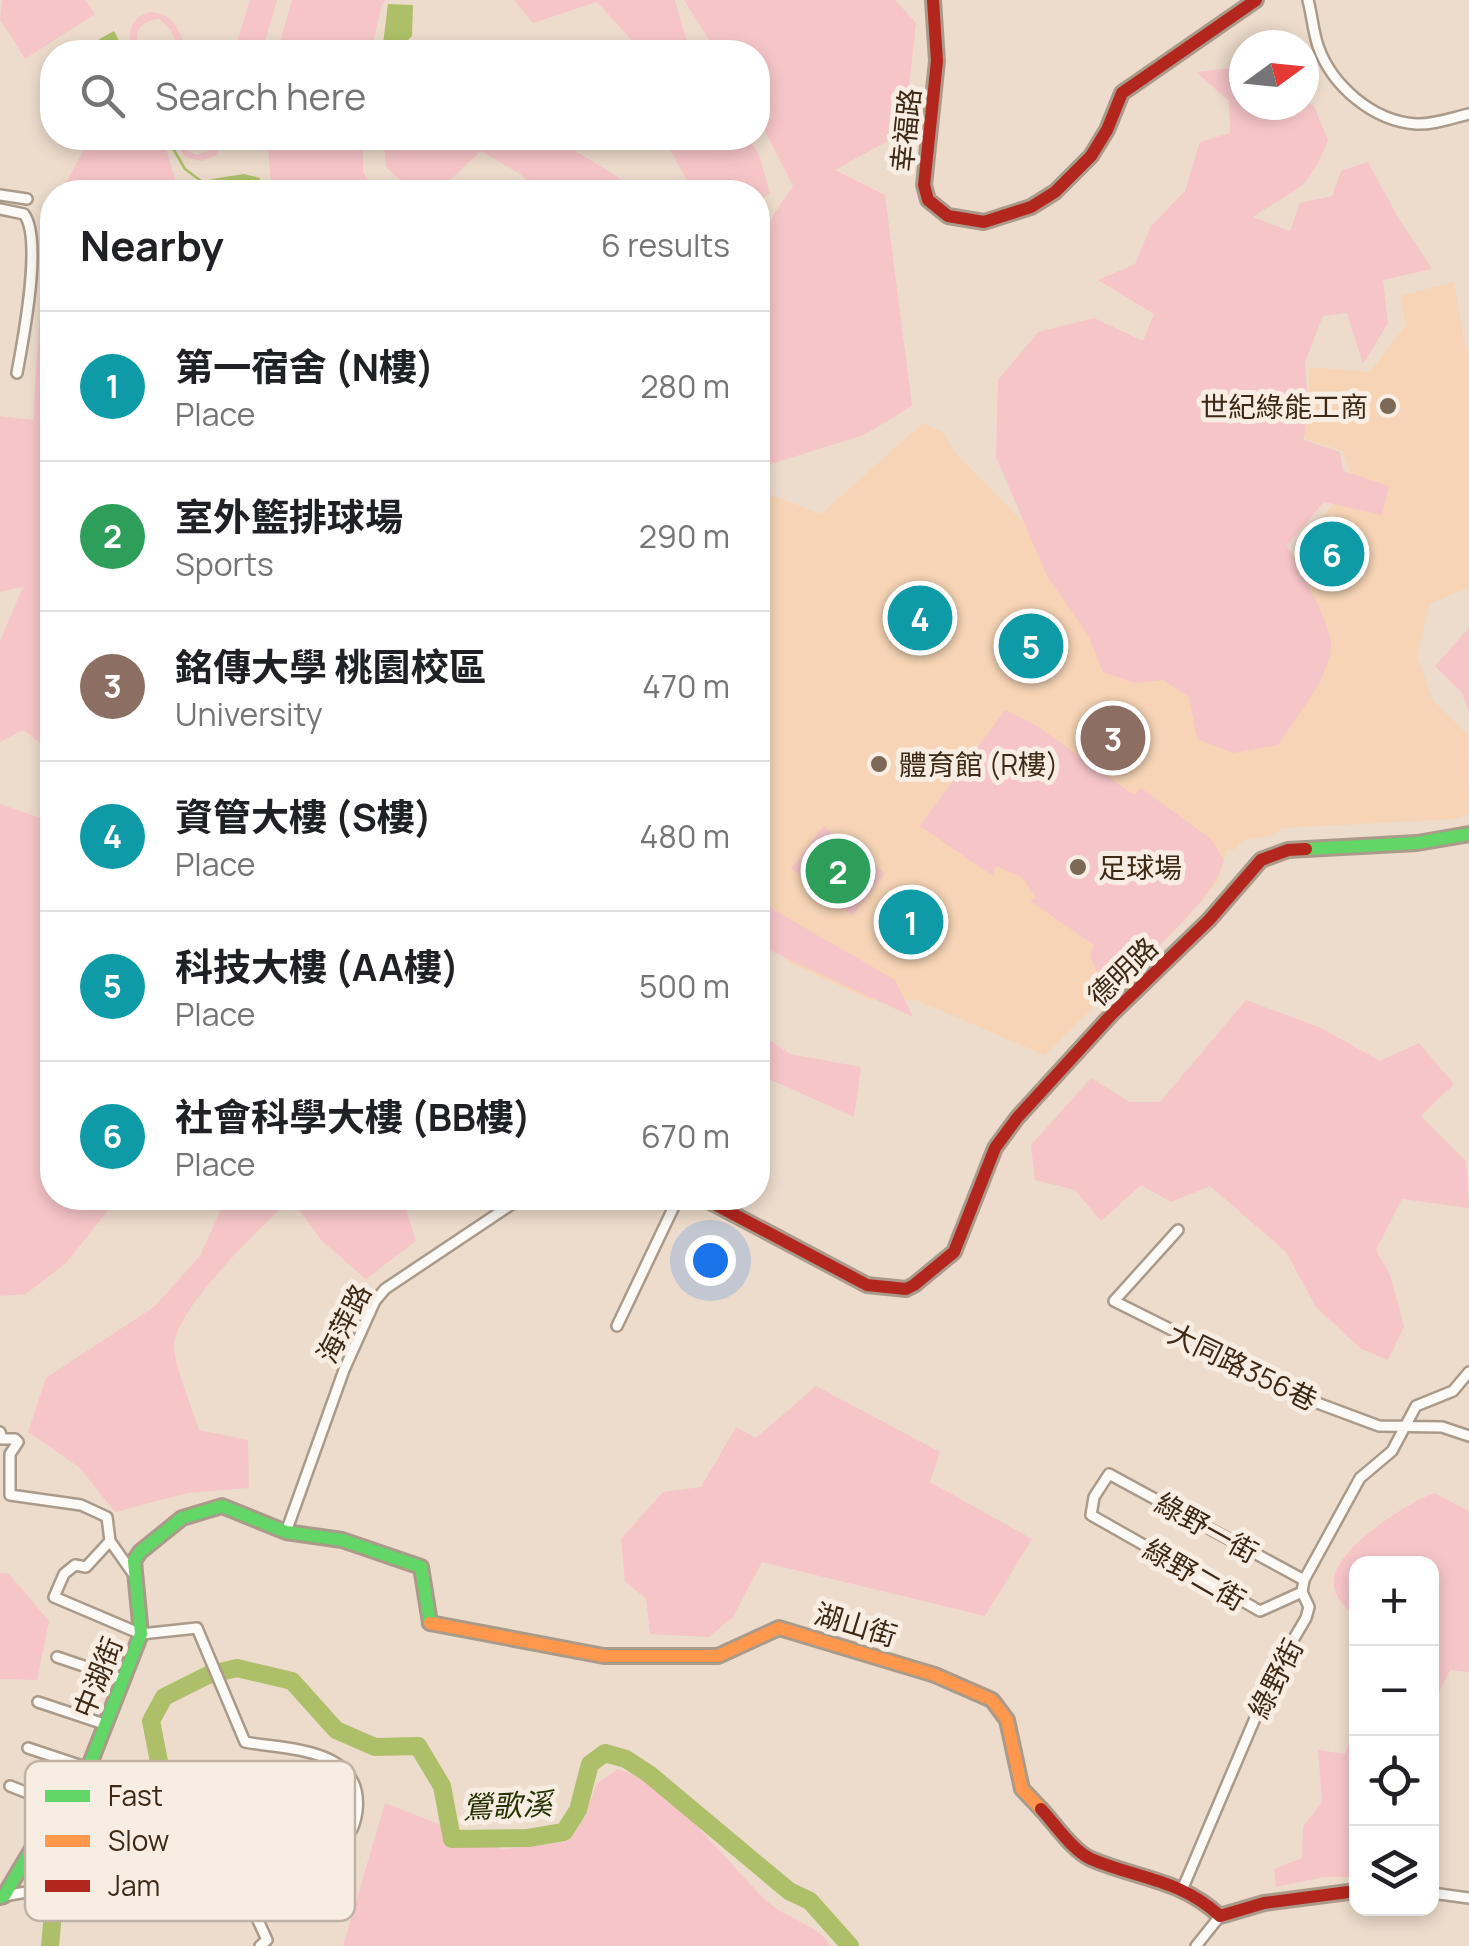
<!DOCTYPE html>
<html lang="en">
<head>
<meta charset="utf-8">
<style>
  :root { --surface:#fff; --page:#f2f2f2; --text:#202124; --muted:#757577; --line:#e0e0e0; --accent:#0b8043 }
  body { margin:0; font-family:Manrope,"Noto Sans TC",sans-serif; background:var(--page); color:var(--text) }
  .controls { position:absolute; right:30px; bottom:30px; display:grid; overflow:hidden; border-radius:20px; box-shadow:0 5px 15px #0003 }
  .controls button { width:90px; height:90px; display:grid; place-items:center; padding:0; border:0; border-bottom:2px solid var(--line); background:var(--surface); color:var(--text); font:50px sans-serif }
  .compass { position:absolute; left:1229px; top:30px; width:90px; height:90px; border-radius:50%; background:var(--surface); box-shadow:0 5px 15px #0003; rotate:75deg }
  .you { position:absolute; left:710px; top:1260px; width:35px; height:35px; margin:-25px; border:8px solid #fff; border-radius:50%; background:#1a73e8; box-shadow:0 0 0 15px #1a73e833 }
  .badge { display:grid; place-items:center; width:65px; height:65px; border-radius:50%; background:var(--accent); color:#fff; font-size:32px; font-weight:700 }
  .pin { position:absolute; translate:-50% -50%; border:5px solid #fff; box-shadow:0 2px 10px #0006 }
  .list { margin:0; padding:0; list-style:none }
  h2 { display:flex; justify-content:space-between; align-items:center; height:130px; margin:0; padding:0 40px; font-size:42px }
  h2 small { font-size:32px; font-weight:400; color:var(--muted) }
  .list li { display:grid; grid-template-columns:65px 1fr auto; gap:30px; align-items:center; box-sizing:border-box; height:150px; padding:0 40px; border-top:2px solid var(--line) }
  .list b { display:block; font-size:38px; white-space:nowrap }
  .list p { margin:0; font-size:32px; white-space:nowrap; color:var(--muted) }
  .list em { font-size:32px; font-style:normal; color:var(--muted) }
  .icon { flex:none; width:55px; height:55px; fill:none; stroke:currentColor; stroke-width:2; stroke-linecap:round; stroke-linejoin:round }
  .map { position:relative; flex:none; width:1469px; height:1946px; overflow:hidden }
  .search { position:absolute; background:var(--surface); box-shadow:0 5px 15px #0003; left:40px; top:40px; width:730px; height:110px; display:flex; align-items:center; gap:25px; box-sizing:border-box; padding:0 35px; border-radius:40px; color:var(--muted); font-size:38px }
  .panel { position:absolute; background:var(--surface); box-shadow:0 5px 15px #0003; left:40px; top:180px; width:730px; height:1030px; border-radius:40px }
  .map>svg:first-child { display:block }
  .built { fill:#f6d4b5 }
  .green { fill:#f6c5c8 }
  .water { fill:#adbf68 }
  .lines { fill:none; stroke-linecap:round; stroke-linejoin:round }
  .stream { stroke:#adbf68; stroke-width:2.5 }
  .river { stroke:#adbf68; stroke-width:18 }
  .street-casing { stroke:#aa9a8a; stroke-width:14 }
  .fast-casing { stroke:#aa9a8a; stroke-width:18 }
  .slow-casing { stroke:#aa9a8a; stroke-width:18 }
  .jam-casing { stroke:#aa9a8a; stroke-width:18 }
  .street { stroke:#fcfaf7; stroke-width:9 }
  .fast { stroke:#63d668; stroke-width:12 }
  .slow { stroke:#ff974d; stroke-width:12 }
  .jam { stroke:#b3261e; stroke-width:12 }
  .poi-dot { fill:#7b6855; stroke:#f8ede3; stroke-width:4 }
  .labels { text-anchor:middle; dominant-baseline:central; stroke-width:10; stroke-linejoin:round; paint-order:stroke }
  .street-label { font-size:28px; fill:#3d2915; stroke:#f8ede3 }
  .poi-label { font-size:28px; fill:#3d2915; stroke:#f8ede3; text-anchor:start }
  .water-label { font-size:30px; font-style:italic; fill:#253201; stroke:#f8ede3 }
  .key { fill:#f8ede3; stroke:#c0b2a5; stroke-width:2.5 }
  .key-label { font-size:28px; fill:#3d2915 }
</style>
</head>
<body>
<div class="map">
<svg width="1469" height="1946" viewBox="0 0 1469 1946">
  <rect width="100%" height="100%" fill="#eddccc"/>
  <path class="built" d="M1454 282 1466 351H1469V588L1430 603 1417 656 1433 700 1467 734 1469 814 1455 819 1283 828 1270 836 1242 841 1236 849 1227 850 1218 881 1202 901 1045 1055 916 1000H870L789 962 758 932V490L821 514 923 423 944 433 953 450 1022 521 1085 570 1255 601 1332 506 1363 482 1354 483 1343 451 1305 439 1310 367 1370 372 1406 325 1400 296Z"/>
  <path class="green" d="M2 0H86L95 14 25 59 0 19Z
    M250 0H277L262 52H234Z
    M292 0H386L382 4 371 52H277Z
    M514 0H675L686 39 694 52H637V46L597 2 533 23Z
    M684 0H895L916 23 904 132 835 170 885 195 912 406 864 435 758 468V305L761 303C758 239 756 239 793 186L758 117V52H717Z
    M150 12C175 13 179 32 188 52H181L170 29 159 19C138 21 133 33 140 52H133C127 34 129 18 150 12Z
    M1244 67V105H1304V100L1314 106 1328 140C1307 194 1295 188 1253 217L1290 231 1300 203 1332 196 1341 171 1368 162 1399 219 1432 269 1383 280 1388 323 1363 364 1347 313 1323 316 1305 362 1308 406 1304 440 1340 452 1343 471 1389 486 1382 515 1324 502 1287 545C1297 566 1333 625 1331 647 1327 682 1297 715 1278 745L1233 753 1197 739 1189 697 1163 680 1135 683 1103 672 1088 635 1047 576 996 457 998 380 1038 332 1094 318 1143 341 1154 314 1098 280 1135 264 1151 226 1185 191 1200 142 1230 133 1229 101 1196 72Z
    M90 138H157L165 145 179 192H61Z
    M172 138H180L187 150 196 155 211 150 217 138 223 139 216 155 201 161 185 157Z
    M267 138H363V172L376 192H272Z
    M395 138H532L574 150 642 192H538L520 174 481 151 437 192H413L386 167 384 143Z
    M664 138H748L759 155 770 193 758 201V192H693Z
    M52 215V752L23 730 0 742V641L23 587 0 592V416L33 420 43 260Z
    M1469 628V713L1462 693 1435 666Z
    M1005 710 1037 726 1134 795 1141 788 1211 839 1223 859C1222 894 1139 963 1113 989L1095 968 1090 955 1094 945 1030 901 1036 898 1022 877 996 866 993 876 920 826Z
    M0 804 52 822V1198H118L66 1263 26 1294 0 1296Z
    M823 826 885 873 853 916 791 869Z
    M758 891 774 910 895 980 913 1017 758 945Z
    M1246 1000 1321 1028 1380 1061 1419 1043 1454 1084 1421 1116 1466 1161 1469 1208 1402 1199 1376 1250 1391 1277 1404 1327 1388 1360 1361 1349 1316 1307 1286 1252 1210 1186 1171 1202 1141 1185 1101 1221 1075 1190 1035 1180 1031 1145 1091 1078 1130 1102H1160Z
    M758 1032 790 1054 861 1067 854 1117 758 1074Z
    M226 1198H409L407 1213 416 1241 366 1279 322 1241 291 1199C263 1225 173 1310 174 1348 175 1367 193 1410 199 1430L248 1440 249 1488 188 1493 115 1512 80 1468 28 1432 46 1378 154 1307 200 1256Z
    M816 1386 940 1452 930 1482 1032 1539 985 1616 762 1562 733 1617 709 1637 650 1634 646 1599 625 1581 621 1539 663 1492 701 1487 736 1427 756 1438Z
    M1434 1493 1469 1511V1672L1450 1670 1432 1706V1564H1356V1616C1344 1607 1332 1595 1334 1578 1339 1546 1406 1504 1434 1493Z
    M0 1573 9 1574 49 1621 37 1680 0 1679Z
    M1356 1720V1877H1324L1276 1887 1274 1869 1302 1858 1303 1827 1322 1802 1318 1750 1345 1754Z
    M618 1769C670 1783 727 1864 768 1902 786 1919 818 1924 831 1946H343L385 1803 503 1849 565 1842 585 1817 596 1784Z"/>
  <path class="water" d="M388 4 413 5 412 36 396 52H382Z
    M114 31 125 52H76Z
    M244 174 260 178 259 192 195 191 212 179Z"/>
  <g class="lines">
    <path class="stream" d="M167 138 185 169 205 184"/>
    <path class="river" d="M50 1946 57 1869 90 1849 158 1824 166 1797 151 1721 164 1697 208 1675 237 1668 292 1681 336 1730 375 1747 418 1746 442 1786 452 1839 528 1838 564 1832 578 1810 590 1764 605 1753 626 1759 649 1774 789 1891 810 1901 850 1946"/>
    <g class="street-casing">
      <path id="street" d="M1308 0C1312 15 1313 31 1318 46 1332 86 1373 121 1416 124 1433 125 1452 118 1469 114
        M0 195 27 199
        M0 209 24 214C43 239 23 340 17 373
        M1178 1230 1114 1301 1320 1404 1379 1426 1442 1427 1469 1436
        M617 1326 678 1198
        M0 1432 2 1439H15L18 1442 10 1454V1495L81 1505 107 1517 110 1541 134 1575
        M286 1532 344 1370 375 1301 385 1289 521 1198
        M110 1541 86 1567 75 1565 64 1574 54 1597 141 1634 197 1628 245 1742C285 1750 364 1746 357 1811 355 1825 351 1837 337 1843 315 1851 290 1845 267 1850 258 1852 248 1860 240 1865L237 1875 267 1940 260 1946
        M1302 1592 1260 1611 1091 1515 1094 1497 1109 1474 1304 1580
        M57 1657 122 1679
        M38 1702 104 1724
        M28 1748 88 1768
        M10 1786 61 1806
        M1182 1890 1276 1669 1306 1618 1309 1607 1302 1592 1304 1580 1360 1478 1392 1451 1416 1406 1453 1391 1469 1372
        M1432 1893 1469 1898
        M4 1896 66 1885
        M1196 1946 1220 1916"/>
    </g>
    <g class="fast-casing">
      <path id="fast" d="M1306 849 1417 843 1469 834
        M0 1897 4 1896 52 1815 82 1784 141 1634 134 1561 140 1552 182 1518 222 1506 286 1532 342 1540 421 1567 430 1623"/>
    </g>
    <g class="slow-casing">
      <path id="slow" d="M430 1623 604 1656H718L779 1628 935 1675 992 1700 1007 1720 1022 1789 1041 1809"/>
    </g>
    <g class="jam-casing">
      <path id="jam" d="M933 0 937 61 924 185 928 200 948 216 984 222 1031 207 1055 192 1091 156 1107 130 1122 93 1256 0
        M703 1198 867 1285 906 1289 914 1285 954 1252 995 1148 1017 1118 1112 1014 1209 920 1261 860 1288 850 1306 849
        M1041 1809C1055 1824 1073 1851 1091 1859 1138 1879 1180 1879 1220 1916L1264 1903 1356 1891"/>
    </g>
    <use href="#street" class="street"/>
    <use href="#fast" class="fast"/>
    <use href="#slow" class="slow"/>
    <use href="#jam" class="jam"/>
  </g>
  <g class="poi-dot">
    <circle cx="1388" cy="406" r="10"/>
    <circle cx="879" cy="764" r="10"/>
    <circle cx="1078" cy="867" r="10"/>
  </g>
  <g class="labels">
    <g class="street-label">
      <text transform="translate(905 130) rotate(-84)">幸福路</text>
      <text transform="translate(1122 971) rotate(-44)">德明路</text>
      <text transform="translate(343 1323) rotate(-63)">海萍路</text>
      <text transform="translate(1243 1366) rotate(26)">大同路356巷</text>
      <text transform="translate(1207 1527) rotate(29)">綠野一街</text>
      <text transform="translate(1195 1574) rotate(30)">綠野二街</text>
      <text transform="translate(856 1624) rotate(17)">湖山街</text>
      <text transform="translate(97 1677) rotate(-68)">中湖街</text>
      <text transform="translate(1275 1678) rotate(-63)">綠野街</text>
    </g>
    <g class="poi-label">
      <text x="1368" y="406" text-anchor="end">世紀綠能工商</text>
      <text x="899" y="764">體育館 (R樓)</text>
      <text x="1098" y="867">足球場</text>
    </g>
    <g class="water-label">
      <text transform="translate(507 1805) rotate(-3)">鶯歌溪</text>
    </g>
  </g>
  <rect x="25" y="1761" width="330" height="160" rx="15" class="key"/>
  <rect x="45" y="1790" width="45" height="12" fill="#63d668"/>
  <rect x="45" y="1835" width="45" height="12" fill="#ff974d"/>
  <rect x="45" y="1880" width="45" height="12" fill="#b3261e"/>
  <g class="key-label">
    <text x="108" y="1806">Fast</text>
    <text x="108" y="1851">Slow</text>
    <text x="108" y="1896">Jam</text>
  </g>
</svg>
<div class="controls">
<button>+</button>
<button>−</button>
<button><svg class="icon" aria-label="locate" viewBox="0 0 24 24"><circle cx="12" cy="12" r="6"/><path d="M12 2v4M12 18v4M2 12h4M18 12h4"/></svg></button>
<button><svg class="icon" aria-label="layers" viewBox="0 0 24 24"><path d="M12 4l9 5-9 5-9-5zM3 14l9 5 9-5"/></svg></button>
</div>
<svg class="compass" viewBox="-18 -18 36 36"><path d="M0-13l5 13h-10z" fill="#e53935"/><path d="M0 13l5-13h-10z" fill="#757577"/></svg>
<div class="you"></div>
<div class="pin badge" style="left:911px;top:922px;background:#0f9aa8">1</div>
<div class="pin badge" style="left:838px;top:871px;background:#2e9e5b">2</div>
<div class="pin badge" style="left:1113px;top:738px;background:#8d6e63">3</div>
<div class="pin badge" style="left:920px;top:618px;background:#0f9aa8">4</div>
<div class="pin badge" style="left:1031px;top:646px;background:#0f9aa8">5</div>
<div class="pin badge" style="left:1332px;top:554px;background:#0f9aa8">6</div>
<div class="search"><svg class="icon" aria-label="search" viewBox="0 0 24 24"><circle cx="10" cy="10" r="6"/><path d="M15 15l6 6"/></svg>Search here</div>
<section class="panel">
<h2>Nearby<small>6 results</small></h2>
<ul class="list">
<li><span class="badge" style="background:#0f9aa8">1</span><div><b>第一宿舍 (N樓)</b><p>Place</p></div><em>280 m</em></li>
<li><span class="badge" style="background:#2e9e5b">2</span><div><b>室外籃排球場</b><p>Sports</p></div><em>290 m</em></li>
<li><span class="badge" style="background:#8d6e63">3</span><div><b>銘傳大學 桃園校區</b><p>University</p></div><em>470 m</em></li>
<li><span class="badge" style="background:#0f9aa8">4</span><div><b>資管大樓 (S樓)</b><p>Place</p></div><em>480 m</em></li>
<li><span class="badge" style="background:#0f9aa8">5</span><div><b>科技大樓 (AA樓)</b><p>Place</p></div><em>500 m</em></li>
<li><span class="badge" style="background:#0f9aa8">6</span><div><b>社會科學大樓 (BB樓)</b><p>Place</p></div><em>670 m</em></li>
</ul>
</section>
</div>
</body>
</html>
